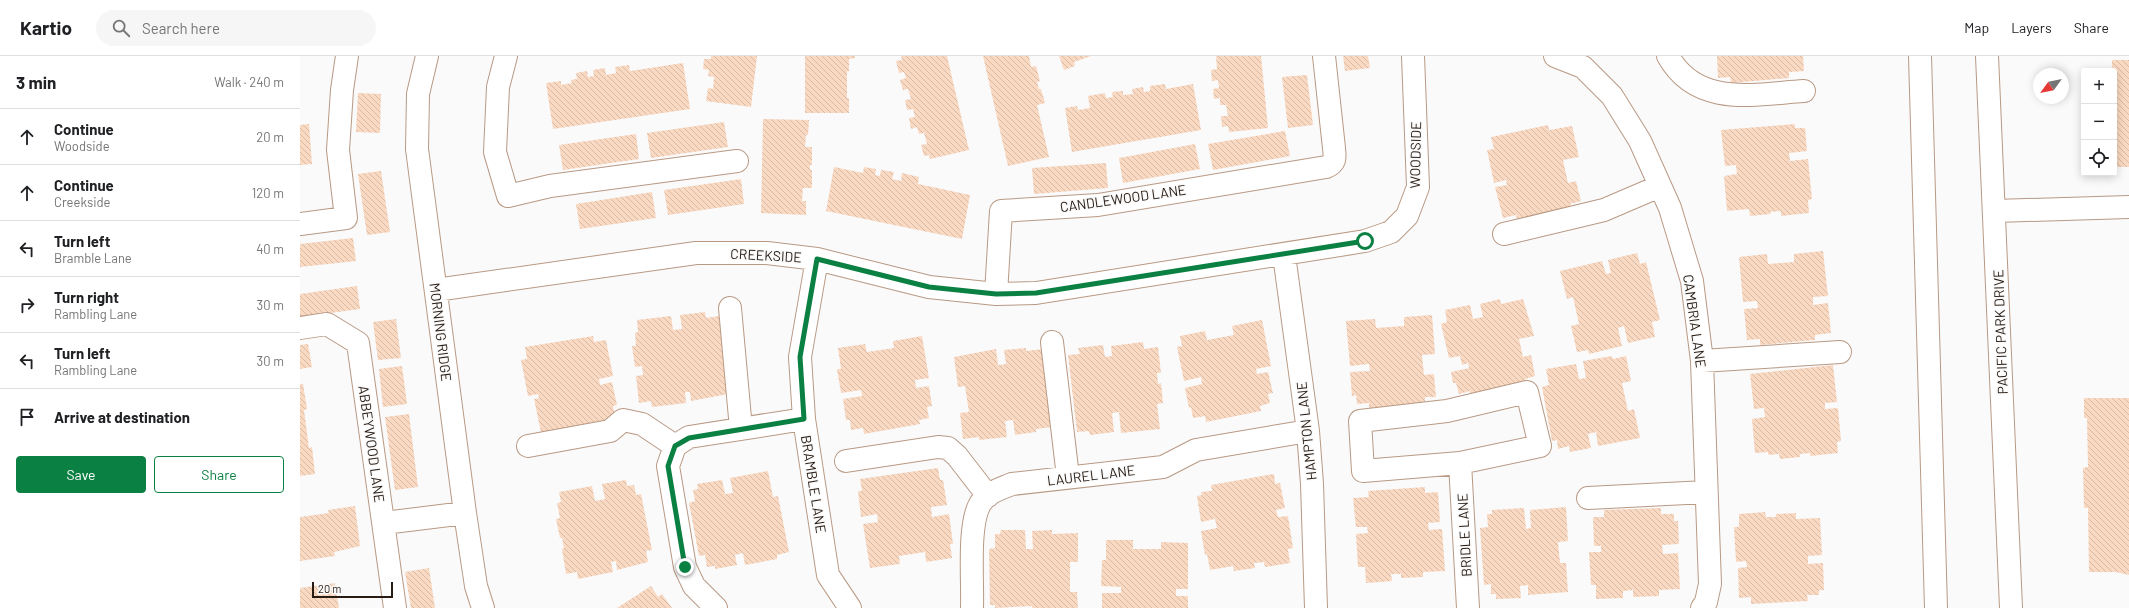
<!DOCTYPE html>
<html lang="en">
<head>
<meta charset="utf-8">
<style>
  :root { --surface:#fff; --page:#f6f6f6; --text:#202124; --muted:#757577; --line:#e0e0e0; --accent:#0b8043 }
  body { margin:0; font-family:Barlow,sans-serif; background:var(--page); color:var(--text) }
  .controls { position:absolute; right:12px; top:12px; display:grid; overflow:hidden; border-radius:4px; box-shadow:0 2px 10px #0003 }
  .controls button { width:36px; height:36px; display:grid; place-items:center; padding:0; border:0; border-bottom:1px solid var(--line); background:var(--surface); color:var(--text); font:20px sans-serif }
  .compass { position:absolute; left:1733px; top:12px; width:36px; height:36px; border-radius:50%; background:var(--surface); box-shadow:0 2px 10px #0003; rotate:237deg }
  .scale { position:absolute; left:12px; bottom:10px; width:81px; box-sizing:border-box; padding-left:4px; border:2px solid #271b13; border-top:0; font-size:11px; line-height:14px; white-space:nowrap; color:#271b13; -webkit-text-stroke:3px #fafafa; paint-order:stroke }
  .stop { position:absolute; width:12px; height:12px; margin:-9px; border:3px solid #0b8043; border-radius:50%; background:#fff }
  .stop.end { background:#0b8043; border-color:#fff; box-shadow:0 1px 4px #0008 }
  .list { margin:0; padding:0; list-style:none }
  h2 { display:flex; justify-content:space-between; align-items:center; height:52px; margin:0; padding:0 16px; font-size:17px }
  h2 small { font-size:13px; font-weight:400; color:var(--muted) }
  .list li { display:grid; grid-template-columns:26px 1fr auto; gap:12px; align-items:center; box-sizing:border-box; height:56px; padding:0 16px; border-top:1px solid var(--line) }
  .list b { display:block; font-size:15px; white-space:nowrap }
  .list p { margin:0; font-size:13px; white-space:nowrap; color:var(--muted) }
  .list em { font-size:13px; font-style:normal; color:var(--muted) }
  .actions { display:flex; gap:8px; padding:12px 16px }
  .actions a { flex:1; padding:9px 0; border:1px solid var(--accent); border-radius:4px; text-align:center; font-size:14px; color:var(--accent) }
  .actions .main { background:var(--accent); color:#fff }
  .icon { flex:none; width:22px; height:22px; fill:none; stroke:currentColor; stroke-width:2; stroke-linecap:round; stroke-linejoin:round }
  .map { position:relative; flex:none; width:1829px; height:552px; overflow:hidden }
  header { display:flex; align-items:center; gap:24px; box-sizing:border-box; height:56px; padding:0 20px; background:var(--surface); border-bottom:1px solid var(--line) }
  header strong { font-size:19px }
  nav { display:flex; gap:22px; margin-inline-start:auto; font-size:14px }
  .search { width:280px; height:36px; background:var(--page); display:flex; align-items:center; gap:10px; box-sizing:border-box; padding:0 14px; border-radius:22px; color:var(--muted); font-size:15px }
  main { display:flex }
  aside { flex:1; background:var(--surface) }
  .map>svg:first-child { display:block }
  .building { fill:url(#building-back-hatch) }
  .lines { fill:none; stroke-linecap:round; stroke-linejoin:round }
  .minor-casing { stroke:#b89984; stroke-width:24 }
  .major-casing { stroke:#b89984; stroke-width:24 }
  .minor { stroke:#fff; stroke-width:22 }
  .major { stroke:#fff; stroke-width:22 }
  .route { stroke:#0b8043; stroke-width:5 }
  .labels { text-anchor:middle; dominant-baseline:central; stroke-width:3; stroke-linejoin:round; paint-order:stroke }
  .street-label { font-size:14px; fill:#271b13; stroke:#fafafa }
</style>
</head>
<body>
<header>
<strong>Kartio</strong>
<div class="search"><svg class="icon" aria-label="search" viewBox="0 0 24 24"><circle cx="10" cy="10" r="6"/><path d="M15 15l6 6"/></svg>Search here</div>
<nav><a>Map</a><a>Layers</a><a>Share</a></nav>
</header>
<main>
<aside>
<h2>3 min<small>Walk · 240 m</small></h2>
<ul class="list">
<li><svg class="icon" aria-label="ahead" viewBox="0 0 24 24"><path d="M12 20V5M6 11l6-6 6 6"/></svg><div><b>Continue</b><p>Woodside</p></div><em>20 m</em></li>
<li><svg class="icon" aria-label="ahead" viewBox="0 0 24 24"><path d="M12 20V5M6 11l6-6 6 6"/></svg><div><b>Continue</b><p>Creekside</p></div><em>120 m</em></li>
<li><svg class="icon" aria-label="left" viewBox="0 0 24 24"><path d="M17 20v-9H6M10 6l-5 5 5 5"/></svg><div><b>Turn left</b><p>Bramble Lane</p></div><em>40 m</em></li>
<li><svg class="icon" aria-label="right" viewBox="0 0 24 24"><path d="M7 20v-9h11M14 6l5 5-5 5"/></svg><div><b>Turn right</b><p>Rambling Lane</p></div><em>30 m</em></li>
<li><svg class="icon" aria-label="left" viewBox="0 0 24 24"><path d="M17 20v-9H6M10 6l-5 5 5 5"/></svg><div><b>Turn left</b><p>Rambling Lane</p></div><em>30 m</em></li>
<li><svg class="icon" aria-label="arrive" viewBox="0 0 24 24"><path d="M6 21V4h12l-3 4 3 4H6"/></svg><div><b>Arrive at destination</b></div></li>
</ul>
<div class="actions"><a class="main">Save</a><a>Share</a></div>
</aside>
<div class="map">
<svg width="1829" height="552" viewBox="0 0 1829 552">
  <defs>
    <pattern id="building-back-hatch" width="6" height="6" patternUnits="userSpaceOnUse"><rect width="6" height="6" fill="#fad9c2"/><path d="M-1 5l2 2M0 0l6 6M5-1l2 2" fill="none" stroke="#d6baa6"/></pattern>
  </defs>
  <rect width="100%" height="100%" fill="#fafafa"/>
  <path class="building" d="M411 0H457L451 51 406 45 408 32 413 33 414 21 408 20 409 14 403 13 404 3H411Z
    M505 0H555V2L549 3V15H547V42H549V57H505Z
    M601 0H647L669 94 630 103 629 99 624 100 621 89 627 88 624 77 619 78 617 71 611 73 609 62 615 61 613 53 607 54 605 44 611 43 608 33 603 34 600 24 606 22 604 16 599 17 596 5 602 4Z
    M683 0H729L731 11 736 10 740 25 737 26 739 33H741L745 47 737 49 749 101 708 110Z
    M759 0H791L774 6 775 10 764 14Z
    M916 0H961L968 72 929 76 928 70 922 71 921 60H928L926 49H920V42L914 43 913 33 919 32 918 24 912 25 911 14 917 13Z
    M1043 0H1068L1070 12 1045 15Z
    M1417 0H1503L1504 15 1489 16V22L1431 27 1430 21 1418 22Z
    M1812 4H1829V111H1814V15H1812Z
    M383 7 390 53 253 73 246 27 261 25V29L272 27 271 24 277 23 276 17 287 15 288 21 294 20 293 14 305 12 306 19 316 17 315 11 329 9 330 15Z
    M1007 19 1013 69 988 72 982 21Z
    M865 28 866 33 893 28 901 74 772 96 765 52 777 50 778 54 790 52 788 40 805 37 806 42 813 41 812 36 823 35V39L833 38 832 33 843 31 844 36 850 35V30Z
    M58 37 81 38 80 77 56 76Z
    M463 63 509 64 508 79H506L505 91H512V109H510V114H512V132H503L502 145H506V159L461 157Z
    M424 66 428 91 351 102 347 77Z
    M9 68 12 108 0 109V69Z
    M1495 68V72H1505L1507 95 1489 97 1490 105 1508 103 1512 143 1508 144 1509 157 1481 160V155L1470 156 1471 158 1450 160 1449 153 1427 155 1424 120 1437 118 1436 109 1425 110 1421 74Z
    M1248 69 1249 74 1272 70 1279 101 1263 104 1268 127 1276 125 1281 145 1270 148 1272 153 1217 164 1216 159 1203 162 1195 131 1207 129 1206 124 1194 127 1187 94 1194 93 1191 81Z
    M985 75 990 100 913 114 908 88Z
    M336 78 339 103 263 114 259 89Z
    M895 88 900 113 823 127 819 102Z
    M806 107 808 132 734 138 732 112Z
    M534 111 563 117 564 111 576 113 575 119 580 120 581 114 594 116 592 123 601 125 602 117 619 121 618 128 670 139 662 183 526 155Z
    M81 115 90 176 67 179 58 118Z
    M441 123 444 148 368 159 364 134Z
    M352 136 356 162 280 173 276 148Z
    M53 182 56 205 0 211V188Z
    M1523 195 1528 240 1513 241V249L1528 247 1531 277 1515 279V284L1460 289V283L1447 284 1444 253 1458 252 1457 245 1443 246 1439 201 1467 198 1468 208 1494 206V198Z
    M1337 197 1340 208 1346 206 1360 264 1352 266 1355 281 1328 287 1324 270 1318 272 1322 290 1289 298 1288 294 1277 296 1271 270 1279 268 1273 241 1267 243 1260 215 1302 205 1306 218 1311 217 1308 204Z
    M57 230 60 253 0 261V238Z
    M1200 243 1201 248 1223 243 1234 280 1219 283 1223 301 1231 299 1235 320 1225 323 1226 328 1171 340 1170 335 1159 338 1156 327H1153L1151 316 1169 312 1168 307 1162 309 1160 300 1149 302 1141 268 1147 266 1145 254 1170 249 1173 263 1183 261 1180 248Z
    M405 256 406 262 419 260 428 338 391 345 390 336H385L386 347 352 351 351 345 339 347 336 320 343 319 342 310 335 311 332 290H336L335 277 338 276 337 264 371 260 373 274 382 273 380 259Z
    M1132 259 1135 298 1122 299 1124 319 1134 318 1136 341H1125V347L1069 352V347L1057 348 1056 339 1052 340 1050 316 1070 315 1069 308 1050 310 1046 265 1075 263 1076 272 1104 270V261Z
    M96 263 101 302 78 304 73 266Z
    M962 264 971 310 956 313 957 318 968 316 973 337 968 338 970 347 960 350 961 355 906 366 905 360 893 362 891 351 889 352 885 332 902 328 901 321 884 325 877 291 882 290 880 280 905 275 907 284 934 279 932 270Z
    M293 280 294 286 306 284 313 320 299 323 300 329 312 326 317 349 313 350 316 366 242 381 234 343 239 342 238 338 228 340 221 304 227 303 225 291Z
    M622 280 629 322 615 324 616 332 629 330 632 350 627 351 629 362 619 364 620 368 564 378 563 372 551 374 550 364H546L543 343 562 340 561 334 541 337 537 313H541L538 292 565 288 567 296 594 292 593 285Z
    M843 286 844 293 858 291 861 317H857L858 328 861 327 863 347 857 348 860 373 821 377 819 356 812 357 814 376 790 379 789 375 777 376 768 299 780 298 778 292 803 289 805 301 812 300 811 290Z
    M8 288 12 311 0 313V289Z
    M726 292V295L743 293 753 371 736 373V376L715 379 713 364 705 365 707 381 679 384V381L663 383 660 357 669 356 665 330 658 331 654 301 696 293 698 309 706 308 704 294Z
    M1312 300 1313 303 1326 300 1331 325 1322 327 1328 355 1334 353 1340 382 1298 390 1296 376 1288 378 1291 392 1270 396 1269 390 1258 393 1257 384 1252 385 1242 331 1249 329 1246 313 1276 308 1279 323 1286 322 1283 305Z
    M1533 309 1537 346 1525 347V353L1538 352 1541 385 1537 386 1538 397 1510 400V397L1500 398V401L1480 403 1479 398 1468 399V396L1455 397 1452 363 1465 361 1464 352 1454 353 1450 318Z
    M102 310 107 348 83 351 79 313Z
    M0 328H3L7 353 4 354 9 392 12 391 15 418 0 420Z
    M1784 342H1829V519L1816 516H1789L1788 452H1784L1783 412 1788 411 1787 362H1784Z
    M109 358 118 431 95 434 85 361Z
    M638 412 640 424H643L647 449 631 451 632 461 649 458 653 488H650L652 502 626 506 625 496 599 500 600 508 570 512 563 468 578 466 577 458 561 461 558 435H562L560 423Z
    M468 415 473 441 478 440 489 496 477 499V503L445 509 443 497 435 499 437 509 415 513V510L407 511 405 499 399 500 389 447 395 445 393 434 398 433 397 428 422 424 425 438 433 437 430 422Z
    M974 418 975 428 980 427 985 452 976 454 978 461 988 460 993 492 988 493 990 507 965 511 964 506 954 507 955 512 934 515 933 510 910 514 907 498 905 499 901 475 917 472 915 463 901 466 897 440 902 439 901 436 912 435 911 429Z
    M326 424 327 430 334 429 336 439 341 438 352 494 346 495 348 506 317 514 316 505 311 506 313 516 278 523 277 516 266 518 262 493 264 492 262 482H260L256 463 260 462 257 447 261 446 259 436 292 430 295 445 305 443 302 428Z
    M1125 431V437L1138 436 1140 466 1128 467 1129 474 1142 473 1145 515 1123 516V521L1101 522V518H1091L1092 525 1066 527 1065 511H1058L1056 478 1068 477 1067 471H1056L1053 442 1069 441 1068 435Z
    M55 450 60 490 34 496 35 500 0 505V461L29 457 28 454Z
    M1266 451 1268 485 1258 486 1260 507H1266L1268 536 1228 539V529L1220 530 1221 542 1196 543V538H1191V528L1184 529 1180 472 1188 471 1187 458H1192V454L1224 452 1226 473 1231 472 1230 454Z
    M1361 452V458H1374V465H1378L1379 488 1362 489 1363 498 1378 497 1380 533 1359 534V540L1333 541V534L1323 535V542L1296 543V529H1291L1289 496H1301V490H1294L1293 461H1304V454Z
    M1465 456 1466 461H1476V458L1496 457V463L1520 462 1522 499 1508 500V508L1523 507 1524 534H1519V539H1507L1508 545 1451 548V541L1439 542 1438 512 1447 511 1446 505 1436 506 1434 471H1439V458Z
    M701 474H725L726 493H733L732 475 752 474V478L778 477V506H770V536H777L778 552H732V550L695 552V549H690L689 493 695 492V478H700Z
    M806 484H833V493H861V486L888 487V533H876V540H888V552H802V537H821V531L801 530 802 504H806Z
    M129 512 135 552H111L105 516Z
    M35 527 39 552H0V532Z
    M351 530 358 541 362 538 372 552H317Z"/>
  <g class="lines">
    <g class="minor-casing">
      <path id="minor" d="M127 0 118 38 117 93 165 457 176 530 183 552
        M206 0 198 31 195 96 208 140 250 130 437 105
        M1255 0 1283 11 1312 40 1340 85 1370 152 1392 225 1402 305 1410 528 1406 546 1402 552
        M1368 0C1397 52 1455 38 1504 35
        M1695 155 1829 151
        M0 168 46 162 38 94 42 34 47 0
        M1204 178 1304 154 1360 130
        M984 199 1008 375 1012 428 1016 552
        M517 203 500 301 504 363 528 519 550 552
        M136 234 396 197H467L517 203 629 231 696 238 736 237 1065 185 1091 176 1107 160 1118 131 1113 0
        M696 238 701 155 798 149 1026 111C1036 107 1035 102 1034 92L1024 0
        M430 252 441 373
        M0 272 27 268 58 287 95 552
        M752 286 768 421
        M1402 305 1540 296
        M1227 336 1240 390 1160 407 1063 415 1060 365 1147 355Z
        M228 390 310 375 323 364 342 368 375 390
        M546 405 638 391 648 392 657 400 688 440
        M1160 407 1168 552
        M1288 442 1406 436
        M84 467 165 457
        M416 552 394 530 385 511 368 410 375 390 389 381 504 363
        M672 552C673 526 668 472 679 450 685 437 700 433 712 428L863 411 896 394 1008 375"/>
    </g>
    <g class="major-casing">
      <path id="major" d="M1620 0 1636 552
        M1687 0 1711 552"/>
    </g>
    <use href="#minor" class="minor"/>
    <use href="#major" class="major"/>
  </g>
  <g class="lines">
    <path class="route" d="M385 511 368 410 375 390 389 382 504 363 500 301 517 203 629 231 696 238 736 237 1065 185"/>
  </g>
  <g class="labels">
    <g class="street-label">
      <text transform="translate(1115 99) rotate(-89)">WOODSIDE</text>
      <text transform="translate(823 142) rotate(-8)">CANDLEWOOD LANE</text>
      <text transform="translate(466 199) rotate(3)">CREEKSIDE</text>
      <text transform="translate(1395 265) rotate(82)">CAMBRIA LANE</text>
      <text transform="translate(141 276) rotate(83)">MORNING RIDGE</text>
      <text transform="translate(1700 276) rotate(-92)">PACIFIC PARK DRIVE</text>
      <text transform="translate(1006 375) rotate(-96)">HAMPTON LANE</text>
      <text transform="translate(72 388) rotate(82)">ABBEYWOOD LANE</text>
      <text transform="translate(791 419) rotate(-7)">LAUREL LANE</text>
      <text transform="translate(514 428) rotate(81)">BRAMBLE LANE</text>
      <text transform="translate(1164 479) rotate(-93)">BRIDLE LANE</text>
    </g>
  </g>
</svg>
<div class="controls">
<button>+</button>
<button>−</button>
<button><svg class="icon" aria-label="locate" viewBox="0 0 24 24"><circle cx="12" cy="12" r="6"/><path d="M12 2v4M12 18v4M2 12h4M18 12h4"/></svg></button>
</div>
<svg class="compass" viewBox="-18 -18 36 36"><path d="M0-13l5 13h-10z" fill="#e53935"/><path d="M0 13l5-13h-10z" fill="#757577"/></svg>
<div class="scale">20 m</div>
<div class="stop" style="left:1065px;top:185px"></div>
<div class="stop end" style="left:385px;top:511px"></div>
</div>
</main>
</body>
</html>
